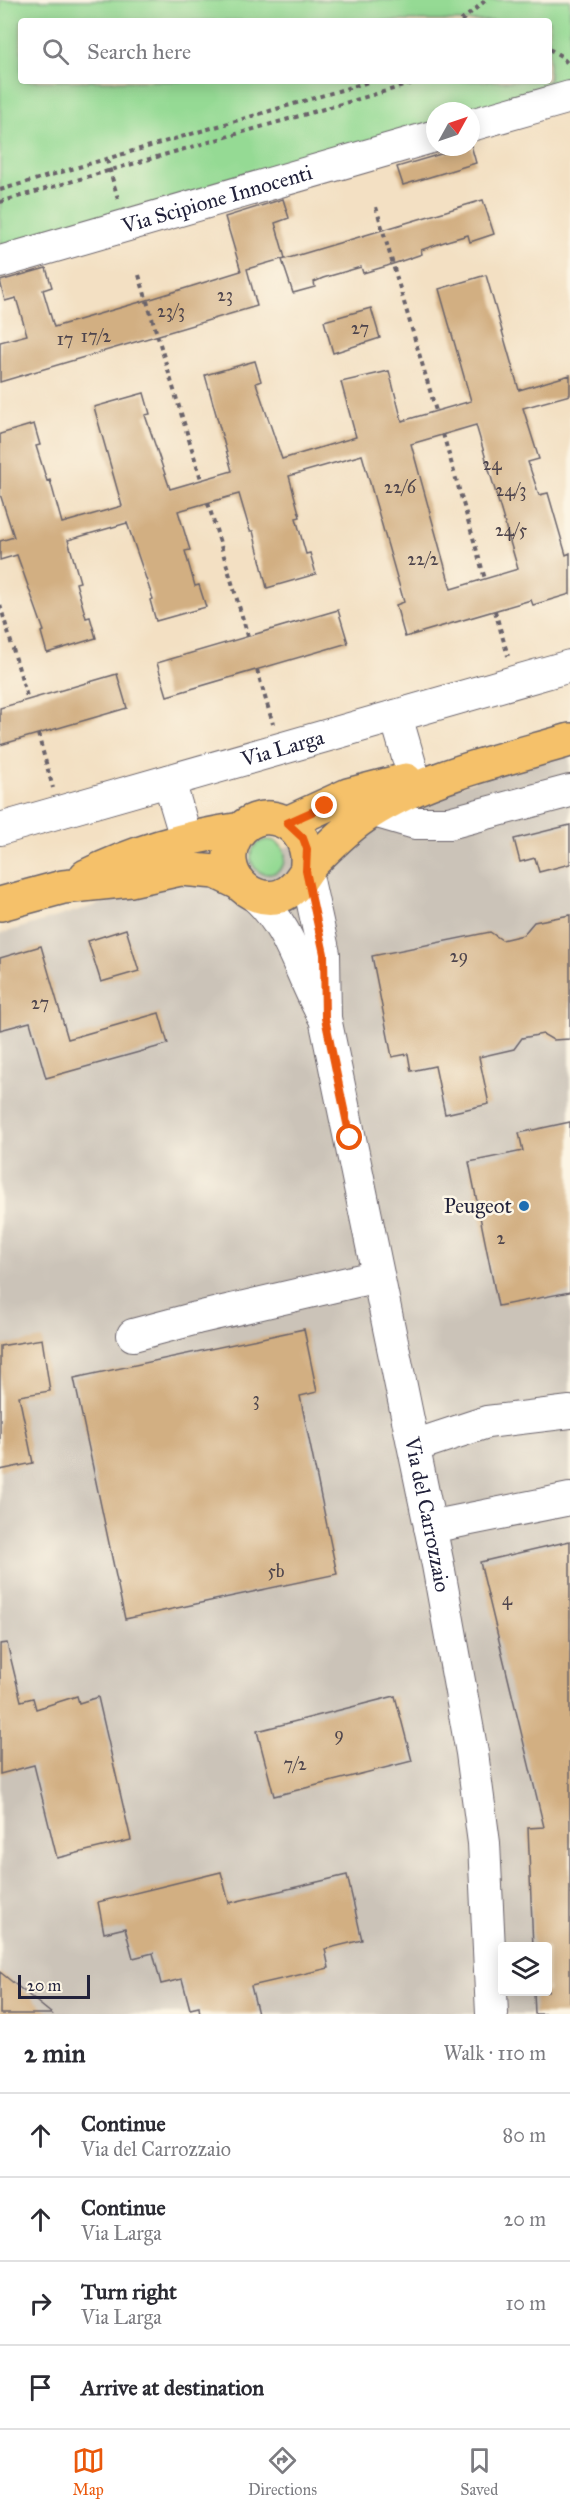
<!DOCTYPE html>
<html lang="en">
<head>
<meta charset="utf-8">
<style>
  :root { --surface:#fff; --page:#f2f2f3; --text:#2b2b33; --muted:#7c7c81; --line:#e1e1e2; --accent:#ea580c }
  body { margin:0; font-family:"IM FELL Great Primer",serif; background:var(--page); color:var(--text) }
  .controls { position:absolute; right:18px; bottom:18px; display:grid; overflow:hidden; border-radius:6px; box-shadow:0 3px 15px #0003 }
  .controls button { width:54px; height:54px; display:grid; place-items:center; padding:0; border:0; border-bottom:2px solid var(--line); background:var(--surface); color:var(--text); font:30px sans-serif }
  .compass { position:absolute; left:426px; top:102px; width:54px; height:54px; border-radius:50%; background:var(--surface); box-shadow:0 3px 15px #0003; rotate:50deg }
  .scale { position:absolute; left:18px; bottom:15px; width:72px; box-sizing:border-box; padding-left:6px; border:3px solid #22223b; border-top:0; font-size:16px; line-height:21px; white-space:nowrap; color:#22223b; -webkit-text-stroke:4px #fcf5e5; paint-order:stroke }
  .stop { position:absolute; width:18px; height:18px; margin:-14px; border:4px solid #ea580c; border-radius:50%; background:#fff }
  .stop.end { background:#ea580c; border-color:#fff; box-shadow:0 2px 6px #0008 }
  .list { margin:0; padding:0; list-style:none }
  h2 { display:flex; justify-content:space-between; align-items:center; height:78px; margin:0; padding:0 24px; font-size:26px }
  h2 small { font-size:20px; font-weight:400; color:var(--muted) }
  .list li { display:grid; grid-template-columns:39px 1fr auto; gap:18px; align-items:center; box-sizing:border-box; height:84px; padding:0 24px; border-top:2px solid var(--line) }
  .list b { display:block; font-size:22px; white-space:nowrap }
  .list p { margin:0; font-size:20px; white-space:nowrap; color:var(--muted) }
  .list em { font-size:20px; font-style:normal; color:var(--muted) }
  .icon { flex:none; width:33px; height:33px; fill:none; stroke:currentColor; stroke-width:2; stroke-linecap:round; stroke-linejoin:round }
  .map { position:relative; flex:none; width:570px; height:2014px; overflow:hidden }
  .search { position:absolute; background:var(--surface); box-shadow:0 3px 15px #0003; left:18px; right:18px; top:18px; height:66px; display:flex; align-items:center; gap:15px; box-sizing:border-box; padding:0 21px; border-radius:6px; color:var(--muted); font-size:22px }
  .sheet { height:414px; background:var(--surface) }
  nav { display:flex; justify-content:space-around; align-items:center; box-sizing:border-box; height:84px; border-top:2px solid var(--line); background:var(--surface); font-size:16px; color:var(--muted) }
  nav a { display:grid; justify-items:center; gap:3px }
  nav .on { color:var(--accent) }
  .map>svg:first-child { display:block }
  .industrial { fill:#cbc3b8; fill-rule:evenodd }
  .green { fill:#95da94; stroke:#5c7e68; stroke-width:1.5; fill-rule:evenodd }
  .building { fill:#d2af82; fill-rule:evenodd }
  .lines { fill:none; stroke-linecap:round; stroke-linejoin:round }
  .minor-casing { stroke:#6b646b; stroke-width:34 }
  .major-casing { stroke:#6b646b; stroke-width:36 }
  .path { stroke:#6b646b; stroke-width:4; stroke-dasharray:4.5 4.5; stroke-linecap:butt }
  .minor { stroke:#fff; stroke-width:32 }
  .major { stroke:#f5c16b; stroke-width:33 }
  .route { stroke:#ea580c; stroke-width:8 }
  .poi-dot { fill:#1f6fb2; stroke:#fcf5e5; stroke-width:2 }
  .labels { text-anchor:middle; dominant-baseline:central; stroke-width:5; stroke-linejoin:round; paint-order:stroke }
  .number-label { font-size:18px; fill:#4e454d }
  .street-label { font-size:21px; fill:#22223b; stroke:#fcf5e5 }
  .poi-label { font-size:21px; fill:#22223b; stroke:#fcf5e5; text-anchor:end }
</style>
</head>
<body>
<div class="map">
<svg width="570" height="2014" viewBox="0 0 570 2014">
  <rect width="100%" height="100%" fill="#fcf5e5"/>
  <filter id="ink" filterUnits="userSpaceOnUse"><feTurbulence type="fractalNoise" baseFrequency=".0167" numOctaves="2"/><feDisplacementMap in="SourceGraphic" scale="12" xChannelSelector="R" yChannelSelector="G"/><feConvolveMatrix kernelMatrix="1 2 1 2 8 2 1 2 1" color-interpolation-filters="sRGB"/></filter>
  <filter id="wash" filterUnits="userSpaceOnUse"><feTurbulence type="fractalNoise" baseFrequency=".008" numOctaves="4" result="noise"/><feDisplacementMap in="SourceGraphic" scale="24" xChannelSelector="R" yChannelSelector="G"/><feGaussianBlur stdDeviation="1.35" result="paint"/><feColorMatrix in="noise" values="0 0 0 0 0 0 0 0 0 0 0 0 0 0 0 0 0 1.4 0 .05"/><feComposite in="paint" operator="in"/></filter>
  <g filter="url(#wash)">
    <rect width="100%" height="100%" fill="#f3e0c3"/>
    <path class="industrial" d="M570 747V2014H0V934L273 852ZM502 1946H548V1992H502Z"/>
    <path class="green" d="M0 0H570V85L471 111H435V124L0 250ZM21 21H549V81H21Z
      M251 857a17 17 0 1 1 34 0a17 17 0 1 1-34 0Z"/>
    <g id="blocks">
      <path class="building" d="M471 145 476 163 403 185 397 167Z
        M283 199 289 218 275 223 285 258 247 269 257 306 0 382V342L27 335 16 298 5 301 0 281 46 268 52 287 43 290 54 327 154 298 241 271 225 217Z
        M483 200 494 234 470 242 468 235 447 241 421 250 422 254 387 266 363 273 361 267 323 278 314 282 315 287 293 293 282 260Z
        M486 275 519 390 570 375V395L523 408 539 459 528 462 539 495 548 493 566 555 570 553V594L533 605 531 600 405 637 396 605 404 602 362 455 289 476 300 517 296 518 306 554 310 553 316 574 267 588 253 531H250L239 494 178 511 190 550 185 551 195 586 199 585 206 607 156 621 150 600 153 599 127 523 68 540 80 582 76 583 86 618 90 617 96 638 47 653 41 632 44 631 17 555 0 560V541L14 537 0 494V434L34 424 40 445 36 446 47 481 50 480 62 523 122 506 94 407 144 393 150 414 145 415 170 489 232 471 205 375 255 361 261 381 256 383 282 459 356 437 341 382 389 371 402 421 471 401 439 289ZM476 425 518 569 451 589 411 444Z
        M371 308 380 338 333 353 324 321Z
        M338 610 348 643 167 696 157 663Z
        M117 674 127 708 0 745V708Z
        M570 825V864L539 872 535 858 520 862 514 839Z
        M570 915V1039L553 1040 543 1034 522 1038 514 1049 479 1057 489 1104 445 1114 435 1066 411 1071 408 1054 392 1057 372 956 490 932 502 940 523 935 534 922Z
        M126 929 139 971 101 982 88 941Z
        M41 946 68 1039 159 1013 168 1044 46 1078 30 1022 0 1030V958Z
        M570 1122V1292L498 1306 469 1162 523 1151 519 1133Z
        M304 1329 317 1392 300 1396 337 1574 125 1619 74 1378Z
        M42 1339 50 1391 19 1396 33 1463 0 1470V1346Z
        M570 1541V2014H535L534 1992H548V1947H533L528 1828 544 1827 480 1562Z
        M7 1643 21 1701 33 1698 36 1709 77 1696 79 1703 98 1697 131 1840 57 1858 34 1765 0 1774V1644Z
        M395 1696 412 1761 274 1796 257 1731Z
        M221 1872 229 1903 347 1875 362 1940 325 1949 329 1968 251 1986 258 2014H200L199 2007 190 2009 182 1979 161 1984 153 1953 133 1958 125 1928 104 1933 98 1902Z
        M0 1972 52 2014H0Z"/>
    </g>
  </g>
  <g filter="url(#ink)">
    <use href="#blocks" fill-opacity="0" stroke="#6b646b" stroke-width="1.5"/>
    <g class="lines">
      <g class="minor-casing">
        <g id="minor">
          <path d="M471 125 570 97"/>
          <path id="s1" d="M0 262 435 136"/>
          <path d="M396 716 414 778"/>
          <path d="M169 781 186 838"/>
          <path d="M374 811 415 823H449L570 791"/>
          <path id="s2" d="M0 829 570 666"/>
          <path id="s3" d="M306 871 324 954 325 1018 438 1565 472 1753 484 1843 492 2014"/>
          <path d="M254 895C290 925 300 975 323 1015"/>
          <path d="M133 1335 197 1318 378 1276"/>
          <path d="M414 1446 487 1422 570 1412"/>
          <path d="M430 1527 570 1499"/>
        </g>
      </g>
      <g class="major-casing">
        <path id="major" d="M287 823 348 795 406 780
          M306 871C316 820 254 798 234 840 219 870 247 905 280 896 298 890 302 874 314 861 328 847 342 833 358 821 419 777 499 761 570 740
          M86 876C136 851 185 837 241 829
          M0 904 63 887 131 880 181 869 216 872 239 883"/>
      </g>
      <path class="path" d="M461 21 486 0
        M549 49 561 56 570 66
        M107 160 118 199
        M0 190 372 81
        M0 202 421 81
        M376 207 436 411
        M139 275 201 479
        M443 434 485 579
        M208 503 248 636
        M0 605 28 700
        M495 611 508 656
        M257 670 273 724
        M38 734 53 788"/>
      <use href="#minor" class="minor"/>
      <use href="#major" class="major"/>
    </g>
  </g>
  <g class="lines" filter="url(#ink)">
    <path class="route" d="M325 806 287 823 303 838 307 849 306 871 324 954 325 1018 350 1138"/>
  </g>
  <circle class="poi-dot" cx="524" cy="1206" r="6"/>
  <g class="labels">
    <g class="number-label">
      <text x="225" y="295">23</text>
      <text x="171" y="311">23/3</text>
      <text x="360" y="328">27</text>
      <text x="96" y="336">17/2</text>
      <text x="65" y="339">17</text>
      <text x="492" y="464">24</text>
      <text x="400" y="487">22/6</text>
      <text x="511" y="490">24/3</text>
      <text x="511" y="530">24/5</text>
      <text x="423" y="559">22/2</text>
      <text x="459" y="956">29</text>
      <text x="40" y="1003">27</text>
      <text x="501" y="1238">2</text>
      <text x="256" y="1399">3</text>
      <text x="276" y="1571">5b</text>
      <text x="507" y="1599">4</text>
      <text x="339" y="1734">9</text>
      <text x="295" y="1764">7/2</text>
    </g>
    <g class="street-label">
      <text stroke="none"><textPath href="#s1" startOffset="226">Via Scipione Innocenti</textPath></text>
      <text stroke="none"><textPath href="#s2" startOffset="294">Via Larga</textPath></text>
      <text stroke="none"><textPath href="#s3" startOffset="656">Via del Carrozzaio</textPath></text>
    </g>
    <g class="poi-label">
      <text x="512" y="1206">Peugeot</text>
    </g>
  </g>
</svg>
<div class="controls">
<button><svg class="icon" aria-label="layers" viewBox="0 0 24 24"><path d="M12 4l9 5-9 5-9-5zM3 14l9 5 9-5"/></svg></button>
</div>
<svg class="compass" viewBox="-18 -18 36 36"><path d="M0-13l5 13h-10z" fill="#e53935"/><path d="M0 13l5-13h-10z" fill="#7c7c81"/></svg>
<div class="scale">20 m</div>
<div class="stop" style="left:350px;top:1138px"></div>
<div class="stop end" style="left:325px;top:806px"></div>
<div class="search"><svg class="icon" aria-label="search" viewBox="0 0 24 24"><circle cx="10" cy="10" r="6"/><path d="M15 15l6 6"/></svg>Search here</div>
</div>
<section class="sheet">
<h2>2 min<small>Walk · 110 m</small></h2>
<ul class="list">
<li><svg class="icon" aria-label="ahead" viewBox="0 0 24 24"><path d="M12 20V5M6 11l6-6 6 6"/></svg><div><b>Continue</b><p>Via del Carrozzaio</p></div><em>80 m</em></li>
<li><svg class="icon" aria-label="ahead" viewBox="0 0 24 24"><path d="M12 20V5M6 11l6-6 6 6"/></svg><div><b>Continue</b><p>Via Larga</p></div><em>20 m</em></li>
<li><svg class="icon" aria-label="right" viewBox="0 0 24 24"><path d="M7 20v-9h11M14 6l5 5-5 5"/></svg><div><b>Turn right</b><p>Via Larga</p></div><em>10 m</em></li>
<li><svg class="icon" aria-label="arrive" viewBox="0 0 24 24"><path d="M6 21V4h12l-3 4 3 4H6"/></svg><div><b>Arrive at destination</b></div></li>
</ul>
</section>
<nav>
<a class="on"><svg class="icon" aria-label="map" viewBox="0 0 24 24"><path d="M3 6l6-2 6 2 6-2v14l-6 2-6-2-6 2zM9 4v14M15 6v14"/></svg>Map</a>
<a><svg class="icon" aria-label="directions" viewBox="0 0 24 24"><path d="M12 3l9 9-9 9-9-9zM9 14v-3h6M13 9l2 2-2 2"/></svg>Directions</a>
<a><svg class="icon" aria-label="saved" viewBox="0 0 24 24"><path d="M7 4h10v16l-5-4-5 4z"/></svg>Saved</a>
</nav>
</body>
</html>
